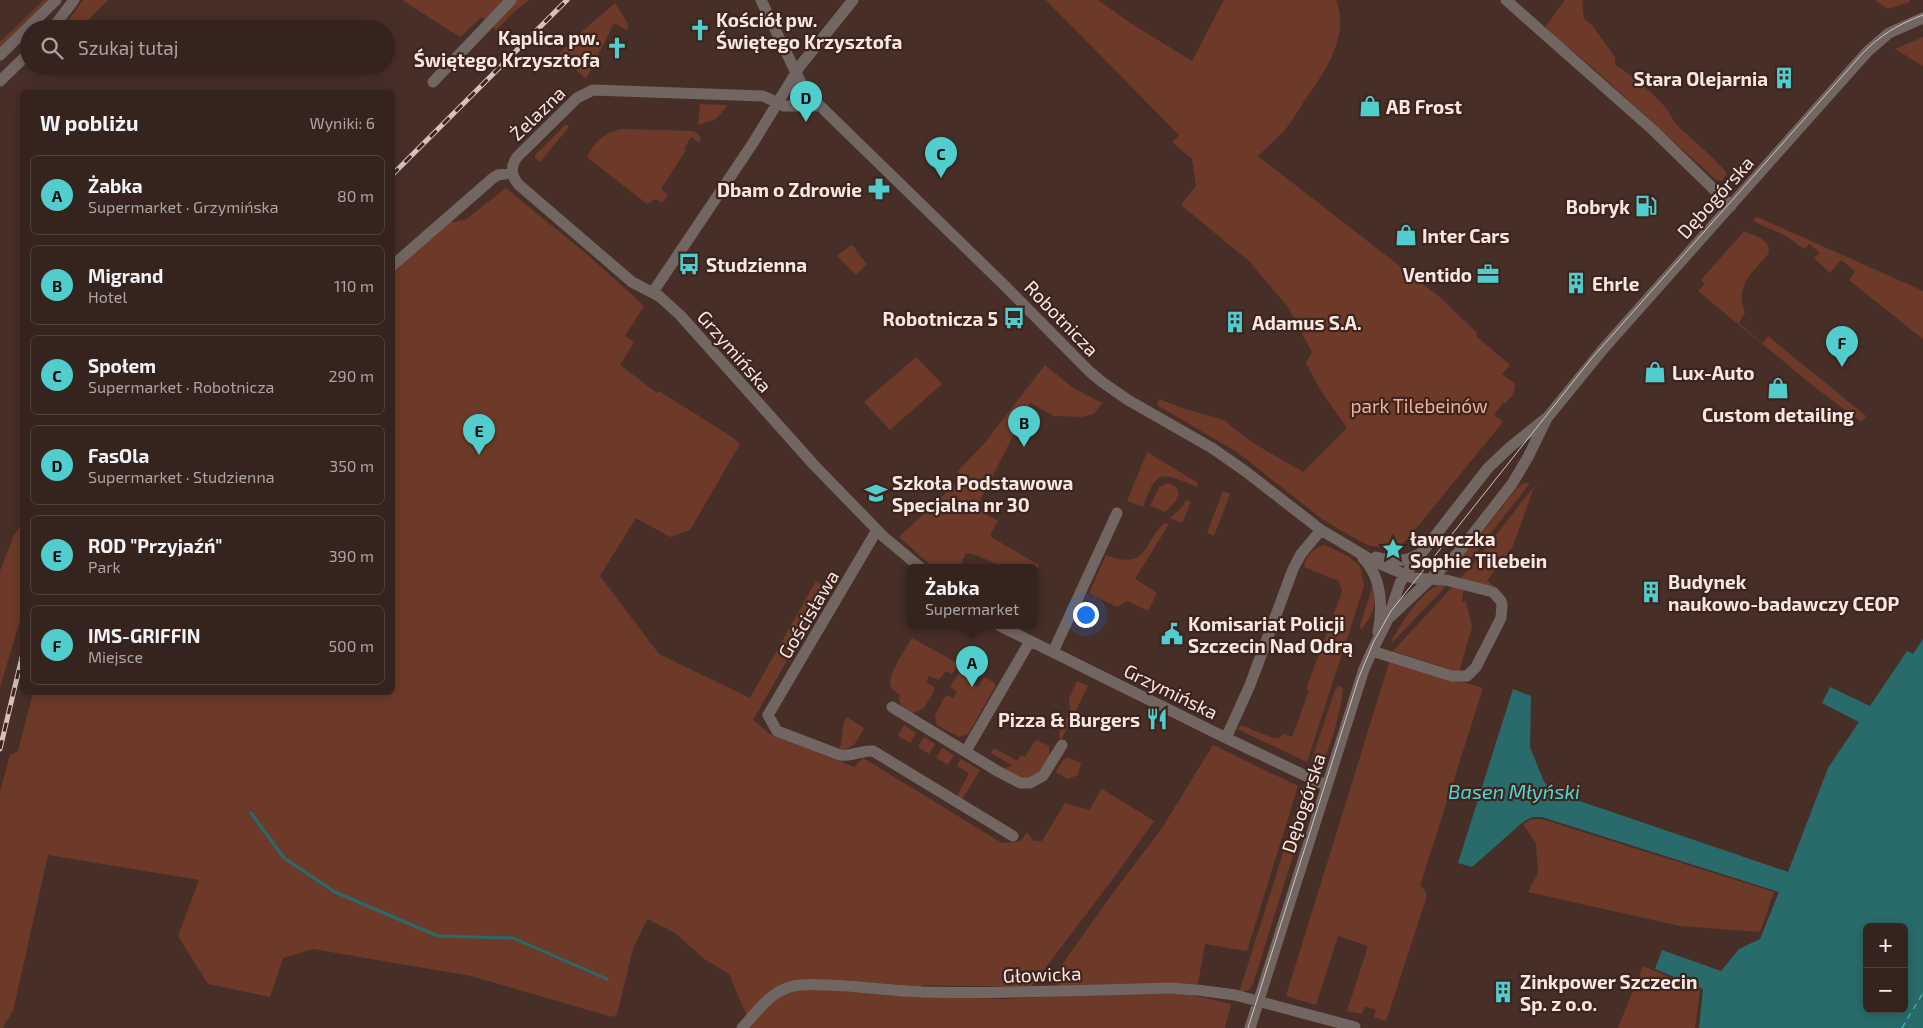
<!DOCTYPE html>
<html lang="pl">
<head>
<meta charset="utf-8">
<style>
  :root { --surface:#35231e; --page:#3d2b27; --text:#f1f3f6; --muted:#aaa4a4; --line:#4f403c; --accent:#52cdcd }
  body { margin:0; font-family:"Exo 2",sans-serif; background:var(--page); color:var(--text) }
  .controls { position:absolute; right:15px; bottom:15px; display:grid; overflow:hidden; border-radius:8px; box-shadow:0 2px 12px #0003 }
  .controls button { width:45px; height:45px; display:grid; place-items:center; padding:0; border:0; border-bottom:1px solid var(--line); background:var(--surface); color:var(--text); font:25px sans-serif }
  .you { position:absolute; left:1085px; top:614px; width:18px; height:18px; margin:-12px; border:4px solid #fff; border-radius:50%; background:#1a73e8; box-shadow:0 0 0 8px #1a73e833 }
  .badge { display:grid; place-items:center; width:32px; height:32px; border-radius:50%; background:var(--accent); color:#111; font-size:16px; font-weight:700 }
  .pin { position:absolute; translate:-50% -41px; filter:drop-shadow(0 1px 2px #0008) }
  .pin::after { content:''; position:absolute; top:26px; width:18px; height:15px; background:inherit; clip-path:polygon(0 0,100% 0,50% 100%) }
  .popup { position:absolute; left:906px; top:564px; width:132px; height:65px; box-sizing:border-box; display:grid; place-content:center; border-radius:8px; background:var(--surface); filter:drop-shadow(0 1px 4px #0005); font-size:16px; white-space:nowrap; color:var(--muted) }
  .popup b { font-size:19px; color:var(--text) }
  .popup::after { content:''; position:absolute; left:50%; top:100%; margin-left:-10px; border:10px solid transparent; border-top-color:var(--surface) }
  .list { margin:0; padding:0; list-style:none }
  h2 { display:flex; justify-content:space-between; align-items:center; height:65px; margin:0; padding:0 20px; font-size:21px }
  h2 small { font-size:16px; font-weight:400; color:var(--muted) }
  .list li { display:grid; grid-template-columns:32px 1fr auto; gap:15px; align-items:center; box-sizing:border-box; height:80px; margin:0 10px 10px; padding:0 10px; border:1px solid var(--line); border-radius:8px }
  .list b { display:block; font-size:19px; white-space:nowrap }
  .list p { margin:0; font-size:16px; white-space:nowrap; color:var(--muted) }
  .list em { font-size:16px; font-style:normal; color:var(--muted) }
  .icon { flex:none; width:28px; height:28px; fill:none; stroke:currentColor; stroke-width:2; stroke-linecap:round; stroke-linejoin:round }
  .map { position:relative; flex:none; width:1923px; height:1028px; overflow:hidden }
  .search { position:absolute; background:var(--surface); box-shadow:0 2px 12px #0003; left:20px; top:20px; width:375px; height:55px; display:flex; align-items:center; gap:12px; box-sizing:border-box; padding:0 18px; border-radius:28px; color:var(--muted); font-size:19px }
  .panel { position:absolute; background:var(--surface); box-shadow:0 2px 12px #0003; left:20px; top:90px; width:375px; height:605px; border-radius:8px }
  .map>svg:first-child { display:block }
  .green { fill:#6d3a29 }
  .water { fill:#296b6b; fill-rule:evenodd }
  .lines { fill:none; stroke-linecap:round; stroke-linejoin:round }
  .stream { stroke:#296b6b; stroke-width:3 }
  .ferry { stroke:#52d5d4; stroke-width:1; stroke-dasharray:6 5; stroke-linecap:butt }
  .minor { stroke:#726662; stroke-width:11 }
  .tram { stroke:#d4c3bd; stroke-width:1 }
  .rail-casing { stroke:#d4c3bd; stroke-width:5 }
  .rail { stroke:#3d251e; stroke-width:3; stroke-dasharray:9; stroke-linecap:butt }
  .labels { text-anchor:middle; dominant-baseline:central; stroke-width:4.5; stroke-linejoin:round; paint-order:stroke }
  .poi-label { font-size:19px; font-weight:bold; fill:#f7e7e2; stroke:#3d251e; text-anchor:start }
  .street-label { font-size:19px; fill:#f7e7e2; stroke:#3d251e }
  .park-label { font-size:19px; fill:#f1ae98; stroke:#3d251e }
  .water-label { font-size:20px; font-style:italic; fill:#52d5d4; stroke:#3d251e }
</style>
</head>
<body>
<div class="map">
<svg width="1923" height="1028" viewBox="0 0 1923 1028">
  <rect width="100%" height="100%" fill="#472f28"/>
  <path class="green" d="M44 0H47L0 47V42Z
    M83 0H108L79 29H62Z
    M402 0H530L515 11 496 30 482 17 460 37Z
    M1046 0H1098L1132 24 1192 61 1224 0H1336C1351 37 1323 74 1303 103 1297 112 1291 123 1283 132 1275 140 1266 148 1258 156L1442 299 1477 333 1476 336 1510 365 1502 374 1515 384C1515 393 1511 398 1505 403H1503L1494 415 1503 422 1400 548H1383L1368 545 1347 534 1321 518 1237 452 1157 405 1159 399 1182 408 1227 421 1228 424 1255 444 1303 472 1347 428 1321 391 1306 363 1312 352 1288 307 1249 261 1181 205 1196 186 1192 159 1172 142 1179 135Z
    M1565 0H1582L1584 19 1592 25 1615 57V65C1632 75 1653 93 1666 108 1671 114 1673 122 1679 127 1695 142 1712 156 1727 173L1722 181 1715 179 1592 67 1550 32 1546 26Z
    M1875 0H1909L1910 2 1887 9Z
    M615 3 628 24 627 30 614 23 586 79 559 54 578 35Z
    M1923 37V66L1895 49Z
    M700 104 726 105 727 106 716 119 698 125Z
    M566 124 569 127 541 161H538L535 157V155Z
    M622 129 694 131 700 136V143L691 137 684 149 686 150 661 189 668 195 662 203 656 199 647 204 587 157C593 143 606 131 622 129Z
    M506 188 590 257 644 306 625 336 634 342 620 365 657 393 659 391 732 437 740 444 690 530 670 537 636 518 600 576 659 654 750 698 816 581 828 588 753 720 770 734 854 767 863 758 1002 843 1021 841 1027 832 1034 841H1042L1065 803 1089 810 1102 789 1154 821 1121 868 1031 987 921 985V996L1001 999 1131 993 1187 994 1231 1004 1225 1028H752L729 974 704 959 675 933 647 919 633 949 617 1014 612 1017 471 976 313 949 283 958 270 997 208 984 178 936 199 880 48 855 13 1011 2 1028H0V792L10 755 18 751 33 693 392 692 393 273 447 223 465 220Z
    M1757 217 1923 291V339L1849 280 1855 271 1841 260 1830 273 1814 258 1820 253 1809 244 1804 249 1786 236 1753 221Z
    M1744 231C1754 236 1773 240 1768 254 1751 274 1735 285 1745 313L1739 323 1762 343 1768 336 1866 416 1861 422 1811 384 1698 291 1705 284 1701 280Z
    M851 245 854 246 857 252 867 264 856 275 837 256Z
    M916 357 942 384 890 430 864 402Z
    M1045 365 1073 388 1102 403 1094 414 1081 417 1054 416 1030 403 976 508 998 521 991 533V537L1039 565 1035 573 1034 568H1005L976 555 966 553 959 568H934L899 537 962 478 957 472 984 444Z
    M1147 452 1198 483 1197 487C1161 472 1157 468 1143 507L1127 501Z
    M1168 483C1189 490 1174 504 1165 512L1150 506 1159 487Z
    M1524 483H1530L1473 556 1469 560H1466L1462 557 1517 488Z
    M1537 486 1533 490 1513 546 1487 581 1493 585 1491 589 1459 579 1471 567 1531 490Z
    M1223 491 1230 494 1214 536 1207 533Z
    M1186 500 1191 502 1182 523 1170 518 1183 506Z
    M1164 523 1169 524 1135 579 1157 593 1148 611 1127 601 1119 606H1115L1089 593 1106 555C1147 570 1141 547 1164 523Z
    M22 524V614L0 687V571L14 535Z
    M1325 545 1348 556 1360 566 1364 586 1307 762 1237 729 1241 725 1273 738H1278L1284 734 1292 737 1309 691 1306 689 1342 592 1339 581 1304 567C1305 555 1314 548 1325 545Z
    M1441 584 1447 585 1393 642 1391 641C1402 623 1421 590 1441 584Z
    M1373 585C1378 606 1373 614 1361 630L1360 625Z
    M1454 585 1464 587 1462 602 1466 601 1472 627 1459 672 1393 651Z
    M912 638 959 664 952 674 946 671 939 680 929 676 926 682 934 687V691L924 708 913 713C904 712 897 704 900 694 896 692 892 691 891 686 886 676 906 649 912 638Z
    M1390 660 1483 688 1420 886 1424 889 1427 896 1386 1021 1374 1017 1376 1010 1365 1006 1362 1014 1347 1011 1368 946 1338 936 1316 1005 1286 996Z
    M965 667 976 673 970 683 978 687 984 677 995 683V687L968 734 959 737 937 725 935 715 946 695 953 698 957 692 950 687 962 668Z
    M1077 681 1088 686 1061 740 1059 738 1060 731 1070 711 1069 698Z
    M1338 686 1343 688C1342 706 1331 749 1321 764 1319 768 1316 769 1312 771L1314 763 1311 762 1335 690Z
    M847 717 864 728 854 745 843 750 840 749 844 721Z
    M904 725 916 733 910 743 898 736Z
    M924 737 935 744 929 754 918 747Z
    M1037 740 1049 746V754L1052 756C1035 779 1031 785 1004 769L1012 765 991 753 994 748 1017 761 1021 755 1025 757 1034 742Z
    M1213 745 1298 786 1247 951 1205 944 1198 984 1154 983 1060 986 1054 983 1055 975 1107 901 1162 828Z
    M942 748 954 755 948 765 936 758Z
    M1066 758H1069L1081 763 1078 775 1068 779 1056 772 1063 760Z
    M961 759 980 770 961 801 957 796 969 773 957 766Z
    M1305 783C1311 787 1312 790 1311 798L1253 984 1250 989 1239 993Z
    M1532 819H1541L1774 892 1760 932 1680 926 1528 892 1538 873 1536 843 1523 824Z
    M1643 966 1700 990 1695 1028H1618Z"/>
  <path class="water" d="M1923 639V1028H1699L1703 989 1655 969 1662 950 1721 971 1739 949 1760 939 1779 892 1542 817H1532L1523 822 1472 867 1458 863 1513 689 1531 696 1530 747 1544 782 1556 793 1788 872 1828 768 1859 722 1822 703 1830 687 1870 706 1907 651 1913 654ZM1867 927H1904V1009H1867Z"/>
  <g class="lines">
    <path class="stream" d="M251 813 284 858 335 892 438 936 513 938 607 979"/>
    <path class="ferry" d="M1902 1028 1923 993"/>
    <path class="minor" d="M761 0 800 81 815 101 1002 283 1089 371 1102 382 1128 400 1212 448 1245 471 1321 530 1373 561 1413 578 1446 580 1493 592 1501 601 1502 605 1501 618 1476 667 1467 676H1452L1372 651
      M1506 0 1653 130 1731 206
      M52 29 74 0
      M0 55 56 0
      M0 81 29 53
      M433 82 511 0
      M820 106H784L763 96 593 90 577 98 517 157C510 167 511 176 519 185L632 282 659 296 680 315 814 465 884 537 921 568
      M392 266 493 178 498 175 512 173
      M653 292 753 143 800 66 853 0
      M877 530 768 715 777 731 840 755C851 757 862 750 873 751L1013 836
      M1376 557C1391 562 1405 563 1419 554
      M1363 558C1382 577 1383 608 1378 632
      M1388 619 1458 553 1512 484 1528 457 1547 418 1604 348 1868 51 1889 33 1923 18
      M1000 626 1226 738 1327 786
      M1053 652 1117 513
      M892 707 999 772 1020 783H1030L1043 776 1062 745
      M1226 738 1250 685 1293 569 1301 554 1321 530
      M966 751 1030 641
      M742 1028C756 1013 769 993 790 987 802 983 816 985 828 985 860 986 891 991 923 992 1005 994 1087 990 1169 988L1197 990 1235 995 1355 1027
      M1250 1028 1364 669 1372 651 1388 619 1400 583 1410 568 1488 468 1509 448 1545 419"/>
    <path class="tram" d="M1248 1028 1359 677 1374 641 1391 611 1592 358 1862 54C1880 35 1899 24 1923 15"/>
    <g class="rail-casing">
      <path id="rail" d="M392 175 567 0
        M0 749 22 657"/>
    </g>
    <use href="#rail" class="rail"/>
  </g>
  <defs>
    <g id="church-bare" transform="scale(1.725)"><path d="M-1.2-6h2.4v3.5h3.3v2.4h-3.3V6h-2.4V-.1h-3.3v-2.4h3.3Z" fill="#52cdcd" stroke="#3d251e" stroke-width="2.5" paint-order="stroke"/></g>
    <g id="building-bare" transform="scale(1.725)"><path d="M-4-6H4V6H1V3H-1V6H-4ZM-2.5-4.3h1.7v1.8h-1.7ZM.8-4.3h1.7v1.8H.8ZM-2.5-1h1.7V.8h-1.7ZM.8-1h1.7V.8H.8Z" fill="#52cdcd" stroke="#3d251e" stroke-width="2.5" paint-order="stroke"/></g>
    <g id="shop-bare" transform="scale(1.725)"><path d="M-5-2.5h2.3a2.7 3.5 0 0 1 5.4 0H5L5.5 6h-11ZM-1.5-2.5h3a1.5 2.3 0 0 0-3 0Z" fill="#52cdcd" stroke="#3d251e" stroke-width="2.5" paint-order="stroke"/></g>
    <g id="pharmacy-bare" transform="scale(1.725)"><path d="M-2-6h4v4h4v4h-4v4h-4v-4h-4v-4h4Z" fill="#52cdcd" stroke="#3d251e" stroke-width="2.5" paint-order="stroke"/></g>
    <g id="fuel-bare" transform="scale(1.725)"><path d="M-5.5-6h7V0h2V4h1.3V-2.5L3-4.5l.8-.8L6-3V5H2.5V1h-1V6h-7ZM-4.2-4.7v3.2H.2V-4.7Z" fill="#52cdcd" stroke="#3d251e" stroke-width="2.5" paint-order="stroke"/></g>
    <g id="bus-bare" transform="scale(1.725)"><path d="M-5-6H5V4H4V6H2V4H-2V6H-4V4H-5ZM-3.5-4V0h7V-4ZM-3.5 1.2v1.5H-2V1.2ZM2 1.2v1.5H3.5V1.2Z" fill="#52cdcd" stroke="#3d251e" stroke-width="2.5" paint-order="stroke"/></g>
    <g id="office-bare" transform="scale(1.725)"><path d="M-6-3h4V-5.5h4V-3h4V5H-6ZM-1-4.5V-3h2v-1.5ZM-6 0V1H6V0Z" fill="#52cdcd" stroke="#3d251e" stroke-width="2.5" paint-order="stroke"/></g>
    <g id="school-bare" transform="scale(1.725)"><path d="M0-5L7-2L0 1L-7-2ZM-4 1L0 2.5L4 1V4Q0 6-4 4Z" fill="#52cdcd" stroke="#3d251e" stroke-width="2.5" paint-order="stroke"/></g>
    <g id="sight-bare" transform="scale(1.725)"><path d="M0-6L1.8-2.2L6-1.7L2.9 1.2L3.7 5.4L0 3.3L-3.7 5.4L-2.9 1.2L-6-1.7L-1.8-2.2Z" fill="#52cdcd" stroke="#3d251e" stroke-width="2.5" paint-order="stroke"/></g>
    <g id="civic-bare" transform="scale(1.725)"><path d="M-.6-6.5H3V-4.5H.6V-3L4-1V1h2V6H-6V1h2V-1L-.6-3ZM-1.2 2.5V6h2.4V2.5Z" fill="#52cdcd" stroke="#3d251e" stroke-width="2.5" paint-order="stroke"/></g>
    <g id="restaurant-bare" transform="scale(1.725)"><path d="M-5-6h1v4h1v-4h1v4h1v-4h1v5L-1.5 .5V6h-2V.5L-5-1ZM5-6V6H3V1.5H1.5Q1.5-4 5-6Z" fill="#52cdcd" stroke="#3d251e" stroke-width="2.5" paint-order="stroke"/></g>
  </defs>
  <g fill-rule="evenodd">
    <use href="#church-bare" x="700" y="30"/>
    <use href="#church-bare" x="617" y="48"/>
    <use href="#building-bare" x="1784" y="78"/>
    <use href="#shop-bare" x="1370" y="106"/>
    <use href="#pharmacy-bare" x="879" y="189"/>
    <use href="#fuel-bare" x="1646" y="206"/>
    <use href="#shop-bare" x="1406" y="235"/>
    <use href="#bus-bare" x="689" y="264"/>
    <use href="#office-bare" x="1488" y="274"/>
    <use href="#building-bare" x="1576" y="283"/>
    <use href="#bus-bare" x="1014" y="318"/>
    <use href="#building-bare" x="1235" y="322"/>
    <use href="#shop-bare" x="1655" y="372"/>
    <use href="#shop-bare" x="1778" y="388"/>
    <use href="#school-bare" x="876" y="493"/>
    <use href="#sight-bare" x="1393" y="549"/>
    <use href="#building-bare" x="1651" y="592"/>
    <use href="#civic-bare" x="1172" y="634"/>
    <use href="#restaurant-bare" x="1157" y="719"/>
    <use href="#building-bare" x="1503" y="992"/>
  </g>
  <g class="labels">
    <g class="poi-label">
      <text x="716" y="19">Kościół pw.<tspan x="716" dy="22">Świętego Krzysztofa</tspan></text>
      <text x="600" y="37" text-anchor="end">Kaplica pw.<tspan x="600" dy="22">Świętego Krzysztofa</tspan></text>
      <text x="1768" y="78" text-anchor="end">Stara Olejarnia</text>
      <text x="1386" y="106">AB Frost</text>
      <text x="862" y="189" text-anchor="end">Dbam o Zdrowie</text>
      <text x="1630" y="206" text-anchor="end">Bobryk</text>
      <text x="1422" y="235">Inter Cars</text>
      <text x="706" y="264">Studzienna</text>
      <text x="1472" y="274" text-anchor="end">Ventido</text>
      <text x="1592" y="283">Ehrle</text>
      <text x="998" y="318" text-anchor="end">Robotnicza 5</text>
      <text x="1252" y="322">Adamus S.A.</text>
      <text x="1672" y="372">Lux-Auto</text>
      <text x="1778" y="414" text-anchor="middle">Custom detailing</text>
      <text x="892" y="482">Szkoła Podstawowa<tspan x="892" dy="22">Specjalna nr 30</tspan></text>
      <text x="1410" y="538">ławeczka<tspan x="1410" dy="22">Sophie Tilebein</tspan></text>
      <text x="1668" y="581">Budynek<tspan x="1668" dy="22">naukowo-badawczy CEOP</tspan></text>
      <text x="1188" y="623">Komisariat Policji<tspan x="1188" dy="22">Szczecin Nad Odrą</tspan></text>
      <text x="1140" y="719" text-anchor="end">Pizza &amp; Burgers</text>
      <text x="1520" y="981">Zinkpower Szczecin<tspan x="1520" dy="22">Sp. z o.o.</tspan></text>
    </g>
    <g class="street-label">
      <text transform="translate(537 113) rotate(-44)">Żelazna</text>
      <text transform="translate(1715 197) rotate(-48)">Dębogórska</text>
      <text transform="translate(1062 318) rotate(46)">Robotnicza</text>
      <text transform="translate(735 351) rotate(49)">Grzymińska</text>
      <text transform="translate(808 614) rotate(-59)">Gościsława</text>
      <text transform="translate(1171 691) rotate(26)">Grzymińska</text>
      <text transform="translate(1303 803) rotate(-72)">Dębogórska</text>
      <text transform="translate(1042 974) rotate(-2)">Głowicka</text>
    </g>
    <g class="park-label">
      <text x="1419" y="405">park Tilebeinów</text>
    </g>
    <g class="water-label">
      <text x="1514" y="791">Basen Młyński</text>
    </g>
  </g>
</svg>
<div class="controls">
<button>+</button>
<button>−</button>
</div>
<div class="you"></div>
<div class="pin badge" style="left:972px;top:687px">A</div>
<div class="popup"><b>Żabka</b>Supermarket</div>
<div class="pin badge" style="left:1024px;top:447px">B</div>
<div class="pin badge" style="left:941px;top:178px">C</div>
<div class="pin badge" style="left:806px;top:122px">D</div>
<div class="pin badge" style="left:479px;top:455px">E</div>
<div class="pin badge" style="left:1842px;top:367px">F</div>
<div class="search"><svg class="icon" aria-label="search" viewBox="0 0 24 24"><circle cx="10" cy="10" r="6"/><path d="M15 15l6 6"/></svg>Szukaj tutaj</div>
<section class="panel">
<h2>W pobliżu<small>Wyniki: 6</small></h2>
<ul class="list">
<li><span class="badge">A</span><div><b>Żabka</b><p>Supermarket · Grzymińska</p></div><em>80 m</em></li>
<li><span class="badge">B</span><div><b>Migrand</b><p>Hotel</p></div><em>110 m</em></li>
<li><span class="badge">C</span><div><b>Społem</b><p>Supermarket · Robotnicza</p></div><em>290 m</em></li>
<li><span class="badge">D</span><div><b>FasOla</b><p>Supermarket · Studzienna</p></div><em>350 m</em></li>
<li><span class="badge">E</span><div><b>ROD &quot;Przyjaźń&quot;</b><p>Park</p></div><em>390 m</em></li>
<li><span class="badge">F</span><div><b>IMS-GRIFFIN</b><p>Miejsce</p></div><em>500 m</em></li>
</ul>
</section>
</div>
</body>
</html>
